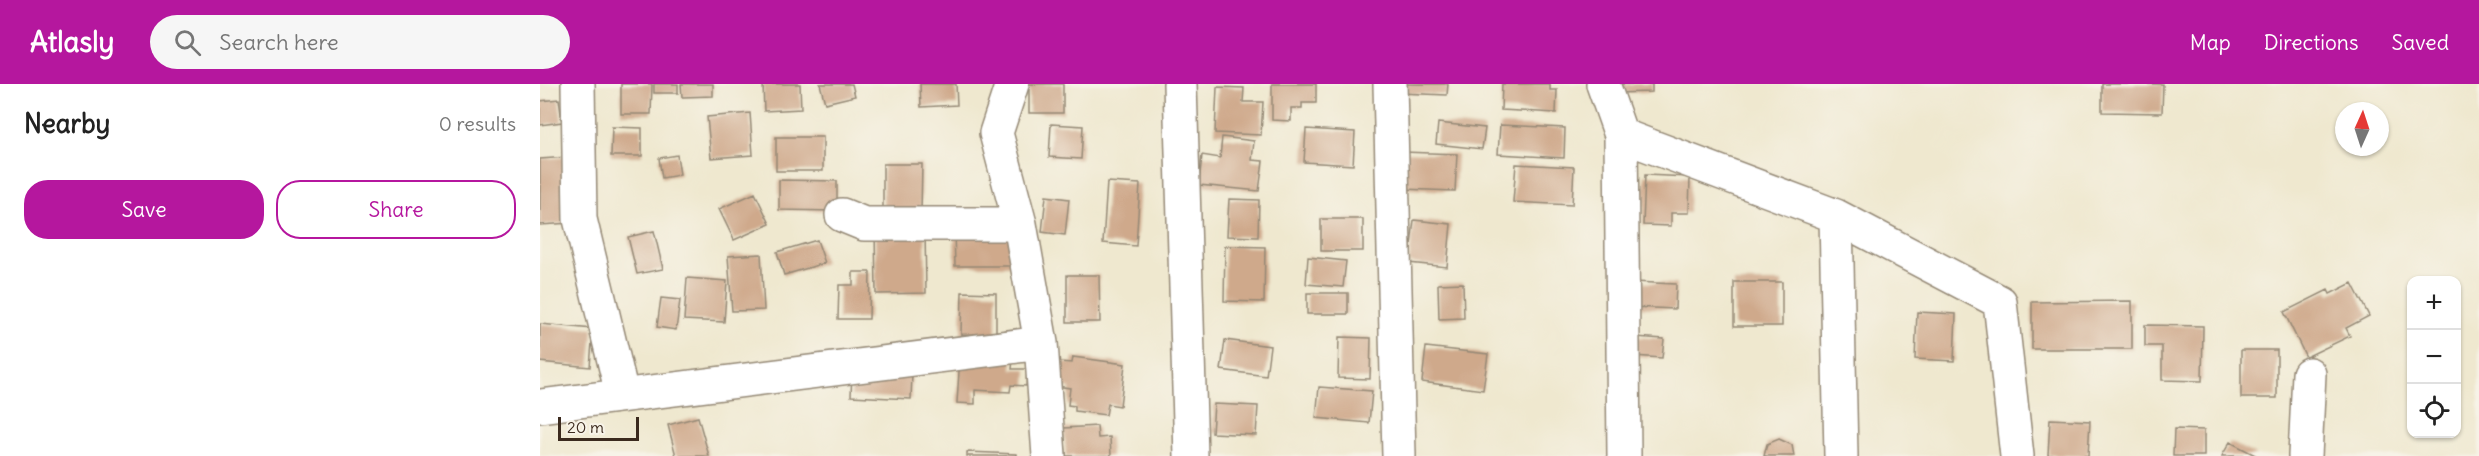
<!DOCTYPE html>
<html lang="en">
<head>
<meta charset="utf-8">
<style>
  :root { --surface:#fff; --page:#f6f6f6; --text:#222; --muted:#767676; --line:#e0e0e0; --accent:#b5179e }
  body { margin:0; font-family:Delius,sans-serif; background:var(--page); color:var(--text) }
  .controls { position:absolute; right:18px; bottom:18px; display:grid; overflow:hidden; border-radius:12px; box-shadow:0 2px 4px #0004 }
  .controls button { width:54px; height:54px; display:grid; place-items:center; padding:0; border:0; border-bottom:2px solid var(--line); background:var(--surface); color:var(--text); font:30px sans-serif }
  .compass { position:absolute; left:1795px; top:18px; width:54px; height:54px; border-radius:50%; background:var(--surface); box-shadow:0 2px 4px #0004; rotate:3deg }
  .scale { position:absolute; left:18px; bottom:15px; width:81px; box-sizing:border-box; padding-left:6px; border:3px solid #3b2a1e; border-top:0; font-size:16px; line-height:21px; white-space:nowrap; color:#3b2a1e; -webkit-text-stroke:4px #f7f3e8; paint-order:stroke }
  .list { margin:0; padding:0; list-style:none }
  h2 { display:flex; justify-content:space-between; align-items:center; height:78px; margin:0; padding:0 24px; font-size:26px }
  h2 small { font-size:20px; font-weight:400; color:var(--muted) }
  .actions { display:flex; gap:12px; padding:18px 24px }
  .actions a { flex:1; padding:14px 0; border:2px solid var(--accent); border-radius:24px; text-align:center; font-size:21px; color:var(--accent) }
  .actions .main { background:var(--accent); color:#fff }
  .icon { flex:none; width:33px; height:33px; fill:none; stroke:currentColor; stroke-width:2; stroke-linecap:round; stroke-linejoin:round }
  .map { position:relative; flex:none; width:1939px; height:372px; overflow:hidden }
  header { display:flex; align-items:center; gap:36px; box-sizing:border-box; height:84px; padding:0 30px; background:var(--accent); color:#fff }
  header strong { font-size:28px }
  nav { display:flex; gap:33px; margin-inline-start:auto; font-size:21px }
  .search { width:420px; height:54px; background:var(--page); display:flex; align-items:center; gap:15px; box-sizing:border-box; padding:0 21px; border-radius:33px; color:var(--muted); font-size:22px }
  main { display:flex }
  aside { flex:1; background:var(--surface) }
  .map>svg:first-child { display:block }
  .building { fill:#cfa98b }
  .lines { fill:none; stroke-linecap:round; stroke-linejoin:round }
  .minor-casing { stroke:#958976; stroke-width:36 }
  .minor { stroke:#fff; stroke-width:33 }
</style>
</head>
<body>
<header>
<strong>Atlasly</strong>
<div class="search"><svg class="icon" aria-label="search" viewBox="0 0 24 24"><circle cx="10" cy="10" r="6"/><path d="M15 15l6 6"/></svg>Search here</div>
<nav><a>Map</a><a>Directions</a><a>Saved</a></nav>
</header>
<main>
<aside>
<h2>Nearby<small>0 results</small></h2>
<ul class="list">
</ul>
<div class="actions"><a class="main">Save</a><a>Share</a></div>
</aside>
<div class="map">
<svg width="1939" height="372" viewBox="0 0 1939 372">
  <rect width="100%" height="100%" fill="#f7f3e8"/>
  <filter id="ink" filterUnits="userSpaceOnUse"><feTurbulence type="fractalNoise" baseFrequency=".0167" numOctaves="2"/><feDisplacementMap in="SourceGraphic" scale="12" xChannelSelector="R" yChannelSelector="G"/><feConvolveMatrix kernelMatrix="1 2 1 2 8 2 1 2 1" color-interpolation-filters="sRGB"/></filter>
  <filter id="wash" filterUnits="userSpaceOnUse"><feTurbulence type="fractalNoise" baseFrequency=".008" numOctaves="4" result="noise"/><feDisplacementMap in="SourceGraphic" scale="24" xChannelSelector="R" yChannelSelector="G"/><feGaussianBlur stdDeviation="1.35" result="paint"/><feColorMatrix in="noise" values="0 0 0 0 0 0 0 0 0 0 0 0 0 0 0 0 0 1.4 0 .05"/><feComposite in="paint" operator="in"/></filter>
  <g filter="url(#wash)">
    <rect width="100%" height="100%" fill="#efe8cf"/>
    <g id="blocks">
      <path class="building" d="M81 0H112L111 30H81Z
        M114 0H138V9H114Z
        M141 0H173V12L142 13Z
        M223 0H260L261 25 224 27Z
        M280 0H312L315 12 285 19Z
        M380 0H416L417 21 381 23Z
        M489 0H523V29H489Z
        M732 0H776V19H762V24H751V37L732 36Z
        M859 0H908L907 11 859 9Z
        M962 0H1010V6H1017L1016 29 961 26Z
        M1072 0H1112V8L1072 9Z
        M1562 0H1623L1622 29 1562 28Z
        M677 3 704 4 703 18H723L721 51 675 49Z
        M19 15 22 38 0 41V17Z
        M210 29 213 71 171 74 167 33Z
        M898 39 945 44 942 65 896 60Z
        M511 40 543 42 541 75 509 73Z
        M960 41 1025 44 1024 74 958 70Z
        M72 43 102 44V72H71Z
        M766 45 815 48 813 81 764 78Z
        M236 53H283V87H236Z
        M682 53 714 57 712 76 723 77 719 107 659 101 662 71 680 74Z
        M863 68 917 70 915 107 862 105Z
        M137 71 140 91 122 94 119 74Z
        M28 73 31 139 0 141V75Z
        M343 80H382L381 128H343Z
        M976 80 1034 83 1032 121 973 118Z
        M1105 91 1150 93 1149 129H1131V142L1103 141Z
        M239 96 297 97V127L239 126Z
        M567 98 600 100 596 162 563 159Z
        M215 109 230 140 194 156 179 125Z
        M506 112 529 115 525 151 502 148Z
        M689 115 719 116 718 153 687 152Z
        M781 135H823V167H781Z
        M874 136 911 140 907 183 869 179Z
        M472 144 473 182H415L414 145Z
        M335 145H385L386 209 336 210Z
        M114 147 123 185 97 190 88 153Z
        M277 156 285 179 244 191 237 168Z
        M685 162 725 163 724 218 684 217Z
        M221 170 224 226 192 227 188 172Z
        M768 173 806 177 803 203 766 200Z
        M313 188H330L329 235H298L299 201H313Z
        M527 191H559L560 238H527Z
        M147 194 187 197 184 238 144 236Z
        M1093 198 1136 200 1135 225 1092 223Z
        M1194 198H1242V242H1194Z
        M923 199 924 234 899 235 898 200Z
        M1812 199 1829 232 1806 244 1810 252 1766 273 1744 228 1788 206 1790 210Z
        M422 208 456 209V251L421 250Z
        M767 209H808V230H767Z
        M121 214 140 216 136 246 117 243Z
        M1592 217V265H1492V218Z
        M1377 228 1416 230 1414 277 1375 275Z
        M0 240 53 245 50 283 0 278Z
        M1605 241 1663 242 1662 297 1622 296V262H1605Z
        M799 253 831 254 830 295 798 294Z
        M1095 253 1124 255 1122 274 1094 272Z
        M685 256 730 262 726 292 681 286Z
        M886 263 948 270 943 306 882 298Z
        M1701 266H1737V314H1701Z
        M420 272 473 275 472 285H487L486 302 471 301 470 308 435 306V320L417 319Z
        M533 273 585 280 580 322 568 320 566 331 535 327V322L528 321 530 304 516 302 519 278 532 279Z
        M312 287 372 290 371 315 311 312Z
        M779 303 832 307 829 339 776 334Z
        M674 320 718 322 716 351 672 349Z
        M158 333 169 372H136L128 341Z
        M1510 335 1550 337 1548 372 1508 371Z
        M557 342 558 354 570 353 571 372H526L524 344Z
        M1634 345 1664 346V372H1633Z
        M1239 355 1252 361 1254 372H1224L1227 360Z
        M1690 358 1717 372H1682Z
        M427 368 477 370V372H427Z"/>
    </g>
  </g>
  <g filter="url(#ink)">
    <use href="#blocks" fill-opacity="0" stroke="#958976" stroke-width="1.5"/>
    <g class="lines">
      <g class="minor-casing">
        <path id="minor" d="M38 0 40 135 82 310
          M472 0 456 49 480 140 501 259 509 372
          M640 0 651 372
          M850 0 859 372
          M1063 0 1081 51 1296 132 1460 218 1477 372
          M1081 51 1084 372
          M302 131 324 140H480
          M1296 132 1301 372
          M0 322 501 259
          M1765 372 1769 290"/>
      </g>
      <use href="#minor" class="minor"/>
    </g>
  </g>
</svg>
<div class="controls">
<button>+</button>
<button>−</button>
<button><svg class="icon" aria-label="locate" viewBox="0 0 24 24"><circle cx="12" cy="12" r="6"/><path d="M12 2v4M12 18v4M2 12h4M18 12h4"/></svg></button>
</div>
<svg class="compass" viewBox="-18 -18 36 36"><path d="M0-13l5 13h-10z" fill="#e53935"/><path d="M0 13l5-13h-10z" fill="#767676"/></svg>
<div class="scale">20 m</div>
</div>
</main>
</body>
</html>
